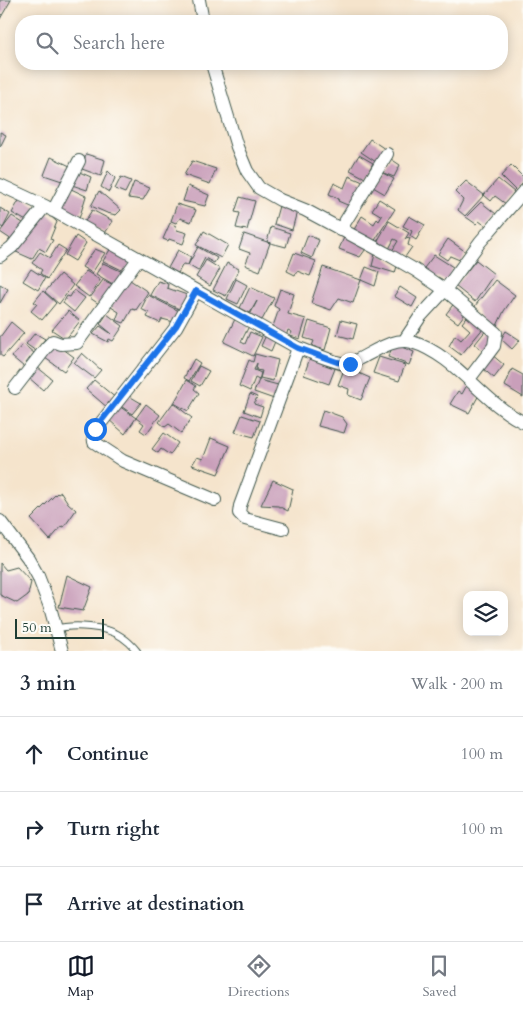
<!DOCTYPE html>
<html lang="en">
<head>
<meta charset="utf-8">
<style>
  :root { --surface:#fff; --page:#f2f2f3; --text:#1f2937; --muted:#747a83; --line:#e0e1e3; --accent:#111827 }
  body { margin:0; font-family:Cardo,serif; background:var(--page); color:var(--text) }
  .controls { position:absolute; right:15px; bottom:15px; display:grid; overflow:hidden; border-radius:10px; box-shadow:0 2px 12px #0003 }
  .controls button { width:45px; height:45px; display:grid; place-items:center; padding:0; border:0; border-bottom:1px solid var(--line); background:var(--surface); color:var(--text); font:25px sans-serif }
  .scale { position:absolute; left:15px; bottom:12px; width:89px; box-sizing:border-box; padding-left:5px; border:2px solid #1f3d34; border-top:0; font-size:14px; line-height:18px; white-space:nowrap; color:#1f3d34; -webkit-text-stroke:4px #fdfcf7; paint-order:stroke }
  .stop { position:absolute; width:15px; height:15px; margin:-11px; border:4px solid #1a73e8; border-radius:50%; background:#fff }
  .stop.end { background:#1a73e8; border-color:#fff; box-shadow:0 1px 5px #0008 }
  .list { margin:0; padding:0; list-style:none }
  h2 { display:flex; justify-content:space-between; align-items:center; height:65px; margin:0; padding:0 20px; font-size:21px }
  h2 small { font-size:16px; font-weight:400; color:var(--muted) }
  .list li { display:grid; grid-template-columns:32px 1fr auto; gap:15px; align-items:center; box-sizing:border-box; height:75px; padding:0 20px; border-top:1px solid var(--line) }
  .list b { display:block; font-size:19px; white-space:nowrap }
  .list em { font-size:16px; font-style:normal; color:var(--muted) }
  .icon { flex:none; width:28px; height:28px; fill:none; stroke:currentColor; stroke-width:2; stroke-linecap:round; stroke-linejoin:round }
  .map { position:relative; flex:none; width:523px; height:651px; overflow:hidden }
  .search { position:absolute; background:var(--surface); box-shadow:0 2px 12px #0003; left:15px; right:15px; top:15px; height:55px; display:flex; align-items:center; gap:12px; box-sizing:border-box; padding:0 18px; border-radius:20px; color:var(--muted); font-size:19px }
  .sheet { height:290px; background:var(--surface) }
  nav { display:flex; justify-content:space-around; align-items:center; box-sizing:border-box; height:70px; border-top:1px solid var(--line); background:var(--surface); font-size:14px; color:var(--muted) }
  nav a { display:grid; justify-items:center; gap:2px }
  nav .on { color:var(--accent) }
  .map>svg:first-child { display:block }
  .building { fill:#c99fba }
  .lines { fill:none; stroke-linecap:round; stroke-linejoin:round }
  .lane-casing { stroke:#3f564b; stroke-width:8 }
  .street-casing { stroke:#3f564b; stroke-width:14 }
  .lane { stroke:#fff; stroke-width:6 }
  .street { stroke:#fff; stroke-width:12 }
  .route { stroke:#1a73e8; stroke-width:6 }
</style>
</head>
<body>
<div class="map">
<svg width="523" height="651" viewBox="0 0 523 651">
  <rect width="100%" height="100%" fill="#fdfcf7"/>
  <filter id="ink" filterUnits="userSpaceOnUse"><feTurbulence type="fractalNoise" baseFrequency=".02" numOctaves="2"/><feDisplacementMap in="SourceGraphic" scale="10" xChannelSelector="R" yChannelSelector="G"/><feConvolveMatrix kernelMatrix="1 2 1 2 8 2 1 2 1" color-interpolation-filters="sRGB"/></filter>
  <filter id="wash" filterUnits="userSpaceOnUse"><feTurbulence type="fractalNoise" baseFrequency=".0096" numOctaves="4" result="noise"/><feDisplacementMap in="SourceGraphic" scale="20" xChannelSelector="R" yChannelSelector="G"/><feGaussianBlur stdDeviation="1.12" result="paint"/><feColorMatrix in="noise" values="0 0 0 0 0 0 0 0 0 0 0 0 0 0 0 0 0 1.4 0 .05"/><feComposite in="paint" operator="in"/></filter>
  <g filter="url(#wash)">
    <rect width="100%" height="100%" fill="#f5e4cc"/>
    <g id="blocks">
      <path class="building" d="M0 0H11L0 19Z
        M0 132 6 135 0 147Z
        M370 139 385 149 376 162 361 152Z
        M86 154 105 160 101 176 82 169Z
        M359 155 373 163 365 178 350 170Z
        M51 157 72 167 65 182 44 175Z
        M391 159 400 165 394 177 381 172Z
        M192 161 216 169 210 184 184 175Z
        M511 165 523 177V183L516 191 501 176Z
        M77 171 91 177 87 190 72 185Z
        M108 171 115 178 109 192 101 187Z
        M381 172 394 179 385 194 373 187Z
        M349 176 363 182 352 207 338 201 339 199 329 194 334 183 344 188Z
        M121 177 131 181 125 193 115 189Z
        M498 179 514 192 506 204 495 196 491 201 484 195 465 216 458 210 463 200 455 192 466 181 484 195Z
        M134 182 150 188 143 200 128 198Z
        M188 186 209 195 205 206 183 201Z
        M69 188 86 196 79 219 58 209Z
        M99 191 121 210 116 215 107 213 91 206Z
        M21 197 40 210 30 223 12 213Z
        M240 197 255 201 247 230 236 228 240 213 235 212Z
        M379 199 395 209 372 245 352 233 362 216 374 224 377 219 379 221 382 216 372 210Z
        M481 202 496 214 486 226 479 221 476 224 466 217Z
        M177 204 196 210 191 222 180 218 176 223 171 221Z
        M279 206 297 211 292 230 274 224Z
        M0 208 10 214 3 228 0 226Z
        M92 210 113 221 105 233 84 223Z
        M45 211 57 222 50 239 53 240 46 252 39 248 32 259 14 251Z
        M12 216 26 225 15 242 0 232Z
        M409 216 425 225 416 240 410 236 412 231 403 226Z
        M389 221 409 233 405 239 410 238 408 245 412 247 405 257 392 251 398 241 394 239 389 249 377 242Z
        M170 223 176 226 177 230 187 233 183 244 169 239 168 241 163 239Z
        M271 227 290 233 286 247 267 242Z
        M204 231 228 245 221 258 196 245Z
        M244 234 270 243 260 271 245 265 250 253 239 249Z
        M308 235 319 240 312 258 301 253Z
        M345 235 368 246 360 257 339 249Z
        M76 236 86 243 75 261 65 255Z
        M448 239 466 252 462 261 450 256 447 260 438 254Z
        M58 245 66 250 47 279 40 273 42 270 32 263 40 252 50 258Z
        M198 247 217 258 214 263 205 258 198 271 188 265Z
        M111 248 132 259 126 272 103 261Z
        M95 249 105 253 92 273 82 267Z
        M178 250 191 257 188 265 183 264 178 273 168 268Z
        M376 250 397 266 395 273 372 266Z
        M294 253 316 261 310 276 297 271 295 275 287 271Z
        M434 255 453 267 447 282 438 277 434 280 421 272Z
        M206 260 220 269 210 286 196 277Z
        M476 260 494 274 475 302 455 286Z
        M103 263 125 273 116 286 96 274Z
        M227 263 239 269 226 296 213 290Z
        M323 267 361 280 366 267 379 272 375 286 361 280 353 303 339 298 331 310 311 303Z
        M31 269 45 278 38 290 23 281Z
        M86 271 100 280 89 297 74 286Z
        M60 274 73 285 59 304 45 292Z
        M127 278 148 292 136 310 132 309 124 323 116 320 119 312 111 307Z
        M236 279 247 285 238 304 227 299Z
        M103 280 116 286 102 306 90 298Z
        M495 280 515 295 504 311 495 330 481 318 475 306Z
        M158 281 168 284 167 288 187 295 181 310 150 295Z
        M0 284 8 289 0 303Z
        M250 287 274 298 262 320 250 315 257 301 250 313 240 308Z
        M400 287 417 298 412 307 394 296Z
        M280 289 294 294 288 314 306 319 300 339 290 336 292 332 288 330 286 337 271 332 279 309 274 306Z
        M74 290 85 298 74 312 63 303 67 296 70 297Z
        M43 291 56 303 42 320 31 311 37 304 34 302Z
        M148 295 179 311 174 322 162 319 160 323 147 317 149 313 141 309Z
        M455 302 467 311 458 323 446 314Z
        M68 311 80 321 66 339 52 330Z
        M470 313 485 326 461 355 449 346 455 335 461 340 470 330 462 323Z
        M107 314 123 326 113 341 109 339 108 342 93 334 100 326 112 334 100 324Z
        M235 319 249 326 241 342 245 344 250 332 262 337 253 356 224 342Z
        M341 320 357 324 353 339 337 335Z
        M309 321 331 328 325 350 312 346 314 341 304 338Z
        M11 322 24 333 3 357 0 355V337Z
        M487 329 492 333 489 338 493 342 486 353 475 344Z
        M506 331 520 340 512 349 501 339Z
        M35 333 45 339 36 351 26 344Z
        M266 335 276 339 271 351 261 346Z
        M55 343 74 357 64 371 45 358Z
        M23 344 34 353 24 367 12 357Z
        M394 344 414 352 409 365 388 357Z
        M82 353 101 370 94 378 74 363Z
        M255 354 278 360 273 381 260 378 262 371 256 370 257 363 254 370 261 373 259 380 255 378 250 391 239 386 249 360 253 362Z
        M491 354 504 365 494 378 481 367Z
        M311 355 336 366 329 384 304 375Z
        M379 357 405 365 399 381 373 373Z
        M194 359 200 363 189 381 184 378Z
        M199 366 209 371 200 386 191 381Z
        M37 367 52 379 43 390 28 377Z
        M345 367 370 378 361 400 348 395 349 389 338 385Z
        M512 369 523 375V397L505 386Z
        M94 380 117 399 109 409 86 389Z
        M187 380 196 386 194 389 199 393 188 411 174 403Z
        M259 380 278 385 274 399 254 392Z
        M467 385 480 393 469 413 450 404 458 391 462 394Z
        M124 393 141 403 132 414 118 404Z
        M250 394 257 397 254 404 263 407 260 417 244 411Z
        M173 403 192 418 181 433 169 424 165 427 159 422Z
        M146 404 160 415 146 434 140 430 144 424 136 418Z
        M119 406 136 418 125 434 108 419Z
        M323 410 342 417 347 424 344 433 318 426Z
        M242 415 260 421 254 437 235 432Z
        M164 433 178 443 170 455 161 449 158 453 152 449Z
        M211 438 230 446 218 474 192 465 197 457 203 459Z
        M273 480 293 489 288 511 278 506 261 505Z
        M61 492 68 503 76 510 64 527 62 526 50 540 31 519 57 493 58 494Z
        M0 563 6 570 17 567 31 582 28 595 17 603 0 595Z
        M67 575 92 587 83 611 59 607Z"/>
    </g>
  </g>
  <g filter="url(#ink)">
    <use href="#blocks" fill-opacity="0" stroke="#3f564b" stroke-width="1"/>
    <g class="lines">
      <g class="lane-casing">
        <path id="lane" d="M55 629C73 624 107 626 122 637 128 641 133 646 137 651"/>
      </g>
      <g class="street-casing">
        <path id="street" d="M199 0 203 21
          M212 64 237 147 247 171 259 188 280 200 305 210 389 255 415 270 445 290 496 333 494 346 491 350 469 379
          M0 185 45 206 298 348C309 351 339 365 348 364 352 364 355 361 359 359 374 352 394 337 412 342 457 356 482 402 523 422
          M53 211 79 161
          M340 230 387 154
          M0 256 12 247 45 206
          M196 291 176 327 93 433 94 442 123 461 215 500
          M404 341 420 317 445 290 480 242 523 192
          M15 388 46 348 53 341 61 344 77 343 138 259
          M0 521 28 558 38 576 50 607 62 651
          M283 529 245 519 239 513 240 506 298 348"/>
      </g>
      <use href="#lane" class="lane"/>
      <use href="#street" class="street"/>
    </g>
  </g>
  <g class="lines" filter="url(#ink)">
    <path class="route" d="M95 429 176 326 196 291 298 348 337 362 350 364"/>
  </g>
</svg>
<div class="controls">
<button><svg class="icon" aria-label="layers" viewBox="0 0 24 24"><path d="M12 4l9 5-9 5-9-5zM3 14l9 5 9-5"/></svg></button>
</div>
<div class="scale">50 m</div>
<div class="stop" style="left:95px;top:429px"></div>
<div class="stop end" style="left:350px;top:364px"></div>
<div class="search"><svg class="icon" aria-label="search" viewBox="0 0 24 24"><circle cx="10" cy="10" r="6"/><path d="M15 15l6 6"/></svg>Search here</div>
</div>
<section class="sheet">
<h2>3 min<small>Walk · 200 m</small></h2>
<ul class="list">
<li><svg class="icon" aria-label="ahead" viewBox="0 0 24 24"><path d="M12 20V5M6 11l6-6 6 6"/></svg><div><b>Continue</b></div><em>100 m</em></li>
<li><svg class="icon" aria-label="right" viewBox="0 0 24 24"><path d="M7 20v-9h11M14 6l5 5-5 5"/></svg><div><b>Turn right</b></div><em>100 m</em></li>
<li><svg class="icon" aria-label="arrive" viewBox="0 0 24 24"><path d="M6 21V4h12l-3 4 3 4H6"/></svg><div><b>Arrive at destination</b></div></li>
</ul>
</section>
<nav>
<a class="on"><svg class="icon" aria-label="map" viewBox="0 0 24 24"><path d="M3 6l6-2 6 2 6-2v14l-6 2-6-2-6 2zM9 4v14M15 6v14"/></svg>Map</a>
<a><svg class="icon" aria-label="directions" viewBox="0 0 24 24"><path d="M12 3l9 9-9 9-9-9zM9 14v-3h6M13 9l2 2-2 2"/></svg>Directions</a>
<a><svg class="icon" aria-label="saved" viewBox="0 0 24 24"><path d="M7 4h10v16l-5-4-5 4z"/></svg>Saved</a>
</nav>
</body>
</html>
